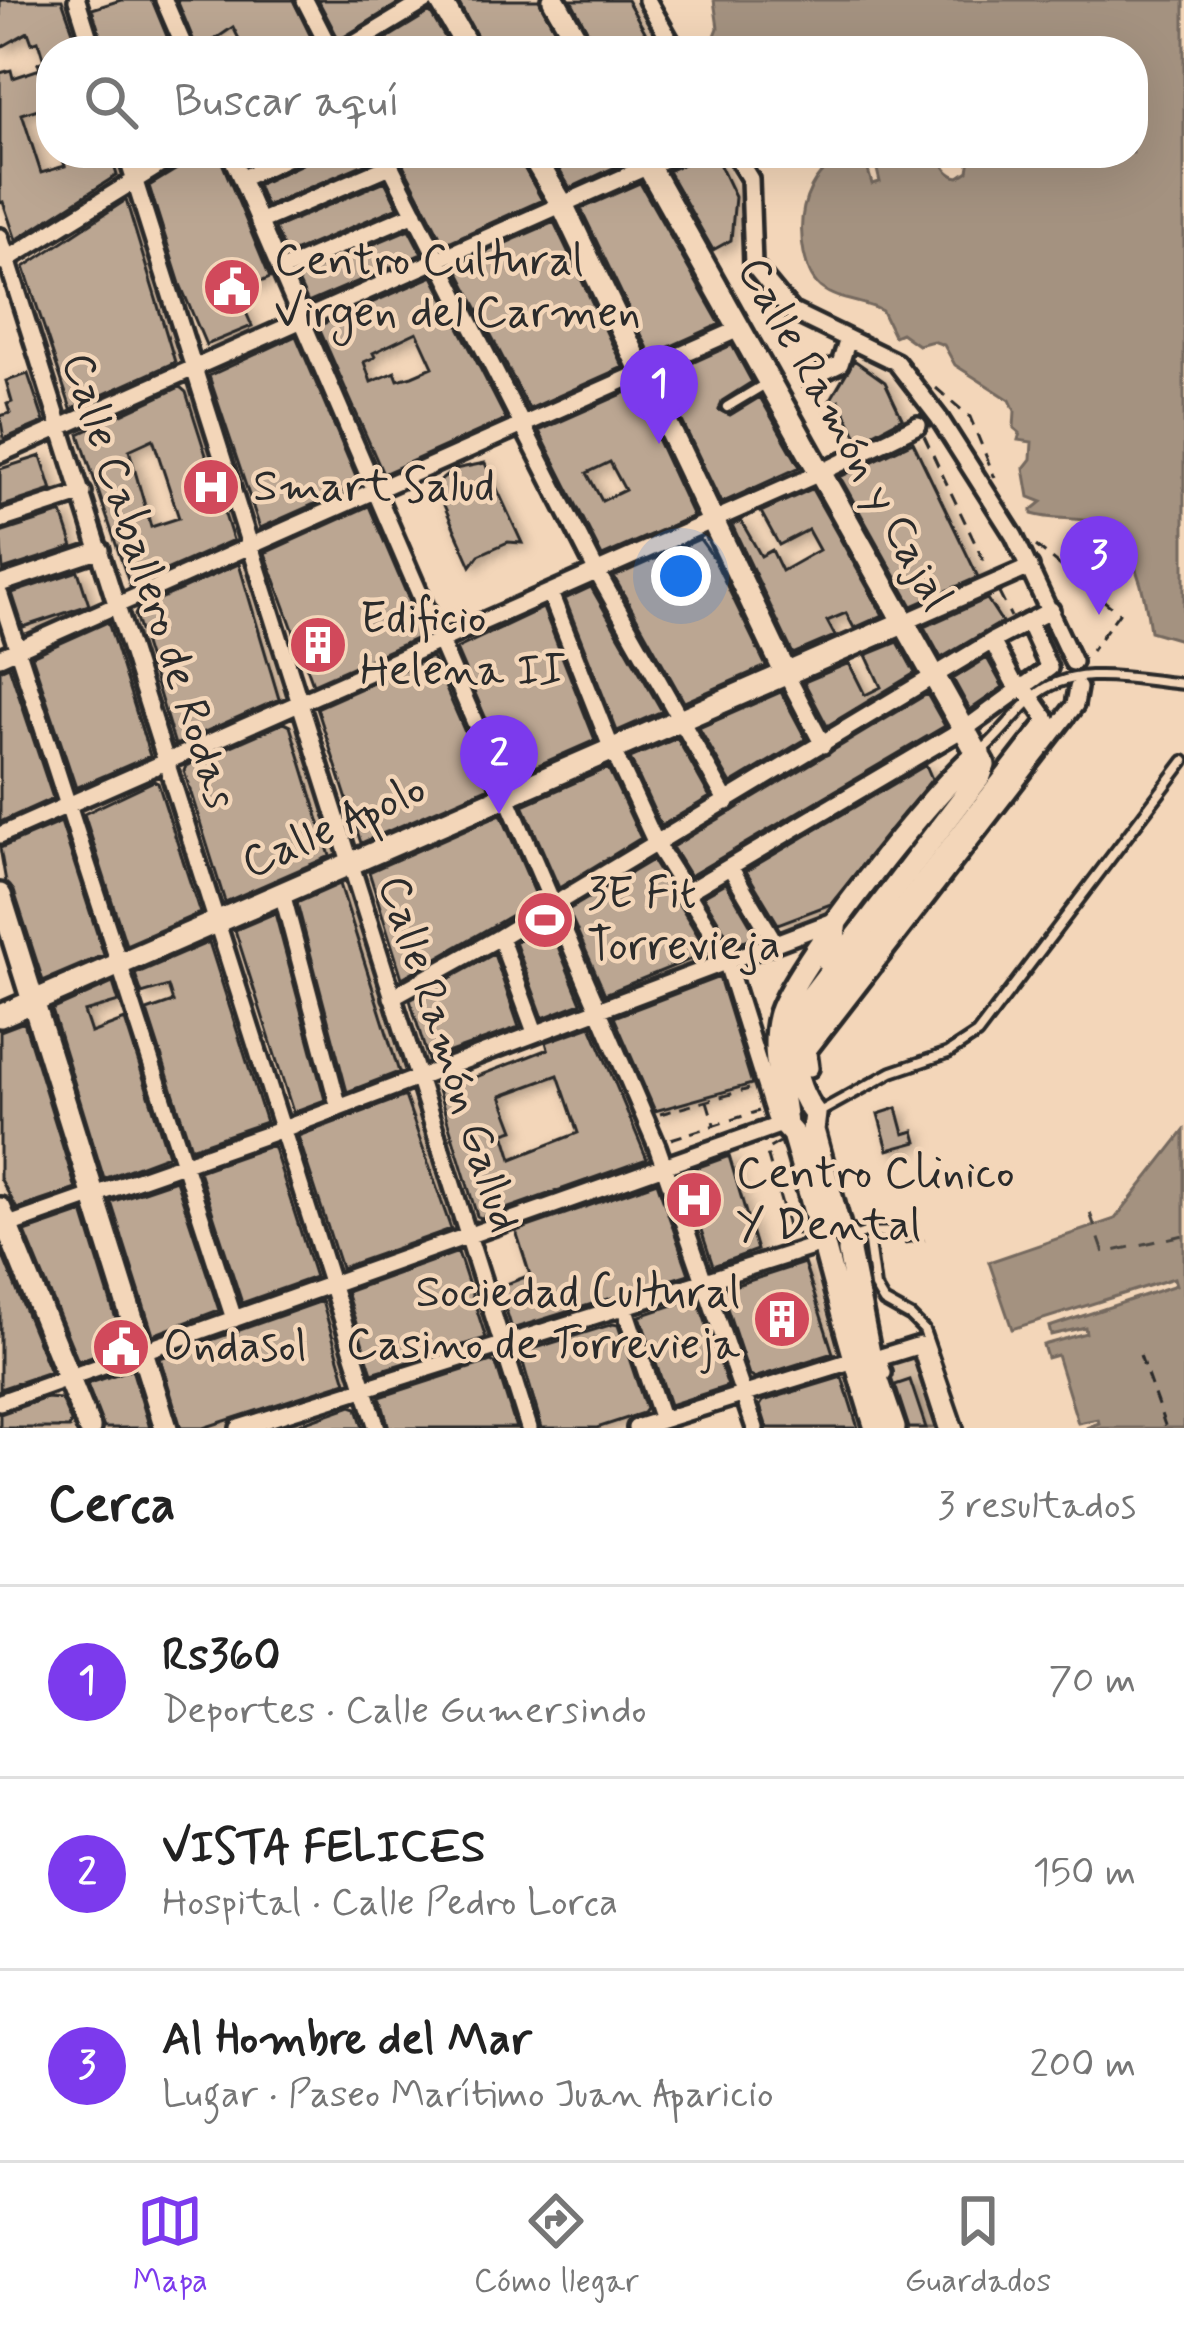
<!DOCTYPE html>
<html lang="es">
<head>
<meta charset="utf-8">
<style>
  :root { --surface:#fff; --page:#f6f6f6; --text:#222; --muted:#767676; --line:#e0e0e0; --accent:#7c3aed }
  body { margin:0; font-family:Mynerve,sans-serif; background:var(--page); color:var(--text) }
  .you { position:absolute; left:681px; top:576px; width:42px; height:42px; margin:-30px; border:9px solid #fff; border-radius:50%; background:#1a73e8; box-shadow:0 0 0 18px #1a73e833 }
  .badge { display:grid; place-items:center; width:78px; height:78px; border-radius:50%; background:var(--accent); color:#fff; font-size:39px; font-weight:700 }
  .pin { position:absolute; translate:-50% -99px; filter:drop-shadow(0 3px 6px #0008) }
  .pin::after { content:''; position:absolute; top:63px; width:42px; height:36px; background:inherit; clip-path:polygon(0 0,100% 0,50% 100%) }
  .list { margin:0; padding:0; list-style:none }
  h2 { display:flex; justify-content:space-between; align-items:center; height:156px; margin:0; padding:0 48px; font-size:51px }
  h2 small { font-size:39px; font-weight:400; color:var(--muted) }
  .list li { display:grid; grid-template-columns:78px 1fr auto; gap:36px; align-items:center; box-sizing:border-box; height:192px; padding:0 48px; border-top:3px solid var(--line) }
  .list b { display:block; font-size:45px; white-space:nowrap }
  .list p { margin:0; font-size:39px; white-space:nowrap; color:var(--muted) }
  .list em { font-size:39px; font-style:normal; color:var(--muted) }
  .icon { flex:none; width:66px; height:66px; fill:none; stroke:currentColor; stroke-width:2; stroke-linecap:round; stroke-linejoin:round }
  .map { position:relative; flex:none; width:1184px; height:1428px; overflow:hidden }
  .search { position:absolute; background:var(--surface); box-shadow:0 12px 48px #0002; left:36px; right:36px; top:36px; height:132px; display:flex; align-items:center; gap:30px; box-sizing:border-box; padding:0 42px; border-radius:48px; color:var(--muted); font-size:45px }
  .sheet { height:732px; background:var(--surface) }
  nav { display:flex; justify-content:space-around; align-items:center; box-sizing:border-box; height:168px; border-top:3px solid var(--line); background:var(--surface); font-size:33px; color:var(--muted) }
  nav a { display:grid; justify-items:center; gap:6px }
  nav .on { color:var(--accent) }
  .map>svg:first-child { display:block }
  .green { fill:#d2baa1; stroke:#7e7266; stroke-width:3 }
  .water { fill:#a49280; stroke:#74695e; stroke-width:3 }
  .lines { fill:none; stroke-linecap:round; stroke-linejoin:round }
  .ferry { stroke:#494540; stroke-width:3; stroke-dasharray:15 12; stroke-linecap:butt }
  .building { fill:#bba692; stroke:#2b2b2b; stroke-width:3; fill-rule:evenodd; filter:url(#shadow) }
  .lane-casing { stroke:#2b2b2b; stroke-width:16 }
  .street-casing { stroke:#2b2b2b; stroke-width:24 }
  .secondary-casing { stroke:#2b2b2b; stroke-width:30 }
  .path { stroke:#2b2b2b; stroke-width:3; stroke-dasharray:12 9; stroke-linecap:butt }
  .lane { stroke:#f3d6b9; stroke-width:8 }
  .street { stroke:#f3d6b9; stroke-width:15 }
  .secondary { stroke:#f3d6b9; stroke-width:21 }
  .labels { text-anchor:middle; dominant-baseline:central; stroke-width:9; stroke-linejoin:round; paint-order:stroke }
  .poi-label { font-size:45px; fill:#2b2b2b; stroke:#f3d6b9; text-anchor:start }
  .street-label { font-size:45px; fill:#2b2b2b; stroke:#f3d6b9 }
</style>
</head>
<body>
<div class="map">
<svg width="1184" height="1428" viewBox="0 0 1184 1428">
  <defs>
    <filter id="shadow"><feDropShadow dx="6" dy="4" stdDeviation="6" flood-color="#0004"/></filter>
  </defs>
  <rect width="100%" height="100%" fill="#f3d6b9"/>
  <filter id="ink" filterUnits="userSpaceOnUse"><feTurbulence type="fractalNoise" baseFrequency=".00833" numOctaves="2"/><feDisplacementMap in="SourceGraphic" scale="24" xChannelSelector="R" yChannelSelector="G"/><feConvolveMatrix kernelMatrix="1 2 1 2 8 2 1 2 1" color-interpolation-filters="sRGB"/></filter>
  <g filter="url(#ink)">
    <path class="green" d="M916 1348 943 1428H905L882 1359Z"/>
    <path class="water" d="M714 0H1184V641L1150 631C1146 599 1134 536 1099 523 1078 516 1054 521 1032 514V510L1042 502 1029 497 1024 468 1031 459 1032 442 1018 440 1020 433 1014 428 1015 411 1010 400 955 365 944 345 933 341 918 345 901 333 894 336 882 311C863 300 839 302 820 287 810 278 807 266 804 253 795 207 812 159 863 153L872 184 880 182 873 153H938C943 164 946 175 959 177L968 171 971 153H1133V51H930L900 47 876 51H709L718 28Z
      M1184 1131V1428H1086L1099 1423 1098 1419 1078 1423 1057 1355 1047 1358 1043 1345 1086 1333 1085 1327 1051 1335 1049 1327 1176 1285 1174 1278 1012 1329 989 1262 1115 1219Z"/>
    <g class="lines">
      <path class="ferry" d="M1090 1213 1104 1253 1184 1235"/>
    </g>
    <path class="building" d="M0 0H62L80 51H51V105L22 114 41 173 65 166 61 153H110L117 175 16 240 3 202 0 203V73L11 70 13 78 40 69 38 63 44 61 38 41 32 43 28 32 0 48Z
      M121 0H152L173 51H105L92 9Z
      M177 0H293L318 51H245L233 27 198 51Z
      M318 0H404L339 40Z
      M457 0H539L566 51H485Z
      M571 0H627L656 51H598Z
      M430 12 453 51H366Z
      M203 153H218L270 278 237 292 252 326 206 345 180 284 149 186Z
      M309 153H372L374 160 266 206 257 185 302 164Z
      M397 153H516L542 200 444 244Z
      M549 153H626L628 161 570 188Z
      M709 153H714L735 197 731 240 713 250 668 171Z
      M385 181 398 207 287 255 275 228Z
      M640 183 720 324 651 355 581 209Z
      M126 200 175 362 71 409 24 267Z
      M554 222 623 367 529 409 455 265Z
      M409 229 422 254 308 303 296 277Z
      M433 276 506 419 383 474 318 326ZM417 332 433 367 412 376 398 380 395 372 371 382 364 362 375 357 373 353Z
      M296 336 359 484 260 528 209 376Z
      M732 345 752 382 722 401 719 410 730 415 760 397 800 467 721 503 661 377Z
      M854 360 885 382 902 418 859 441 839 400 828 404Z
      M28 374 44 422 4 439 0 416 10 413 7 404 12 402 6 381Z
      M180 387 186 392 233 540 130 586 79 434ZM153 439 179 518 151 527 129 450Z
      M634 389 693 516 602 556 539 431ZM610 462 625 490 602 501 587 473Z
      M913 442 978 577 912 606 840 477Z
      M41 456 52 490 0 507V469Z
      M485 463 522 543 508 542 479 555 471 566 435 485 455 469Z
      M812 489 883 615 854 628 846 613 827 621 835 636 793 654 732 525 741 521 761 556 772 550 782 571 819 550 808 530 779 545 761 512Z
      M369 506 424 635 313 684 265 553Z
      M62 513 73 547 3 570 0 533Z
      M700 539 713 557 766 666 684 702 614 577Z
      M239 564 279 699 175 745 135 615 138 609Z
      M78 571 89 605 23 627 12 593Z
      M591 587 662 711 617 731 565 599Z
      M987 599 1002 622 941 658 924 627Z
      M543 608 595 740 511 777 456 649Z
      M108 622 150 756 76 788 32 656Z
      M898 642 915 673 827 726 804 682 849 663 865 695 881 687 866 655Z
      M432 657 489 787 361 843 317 708Z
      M987 658 1003 687 970 710 953 679Z
      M9 666 53 798 0 822V670Z
      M781 692 806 739 731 784 699 728Z
      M927 694 945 726 690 876 672 847Z
      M284 723 290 726 330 856 225 902 184 771 186 766Z
      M677 738 710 797 661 826 630 758Z
      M926 765 932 779 831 904 778 924 746 871Z
      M608 768 641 838 559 888 523 805Z
      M154 781 158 783 200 913 126 945 84 814Z
      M501 814 538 900 402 978 369 872Z
      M61 822 104 955 43 981 14 891 6 882 0 848Z
      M652 860 708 952 605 994 568 910Z
      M726 883 757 936 733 945 703 896Z
      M340 884 399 1072 347 1092 297 903Z
      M275 913 325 1100 293 1112 235 930Z
      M548 922 581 1003 543 1018 515 942Z
      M209 942 266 1122 191 1148 147 1011 173 1002 168 986 142 994 135 974Z
      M494 954 519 1027 428 1060 410 1000Z
      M719 977 752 1084 655 1111 614 1017Z
      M113 983 119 1002 84 1012 91 1033 125 1020 168 1155 104 1179 52 1010Z
      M24 1022 76 1189 17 1209 0 1178V1031Z
      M591 1026 647 1159 481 1218 477 1216 436 1084 461 1075 463 1082 548 1049 546 1042ZM558 1075 578 1133 512 1159 504 1133 514 1130 501 1096Z
      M405 1096 451 1229 341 1268 298 1136Z
      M897 1108 904 1134 914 1131 917 1142 888 1150 878 1114Z
      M273 1145 315 1277 242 1303 199 1171Z
      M729 1156 757 1250 713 1266 682 1173Z
      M176 1180 219 1310 153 1335 111 1202Z
      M657 1182 689 1274 512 1329 499 1287 530 1275 516 1231Z
      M83 1212 124 1345 78 1361 25 1232Z
      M0 1249 50 1372 0 1389Z
      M458 1252 486 1338 372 1373 346 1292Z
      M804 1263 833 1353 754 1378 749 1375 721 1290Z
      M697 1297 728 1386 670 1405 640 1316Z
      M322 1301 346 1382 203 1428H181L160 1358Z
      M613 1324 618 1325 646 1409 643 1413 597 1428H542L521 1356 523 1352Z
      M491 1361 496 1364 516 1428H389L380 1397Z
      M132 1369 150 1428H104L87 1384Z
      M842 1377 858 1428H767L760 1406 763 1401Z
      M910 1380 926 1428H909L895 1385Z
      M46 1398 61 1399 71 1422 69 1428H0V1414Z
      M351 1406 357 1408 363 1428H288Z"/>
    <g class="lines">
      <g class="lane-casing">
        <path id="lane" d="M727 407 767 383
          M980 752C1000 736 1014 714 1034 697 1072 662 1138 680 1184 684
          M816 1114 892 1072 948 1053 977 1034 1184 761
          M851 1238 865 1233 900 1232
          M869 1243 875 1287 884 1302 911 1317 924 1330 958 1428"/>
      </g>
      <g class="street-casing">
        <path id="street" d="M77 0 93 51
          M164 0 186 51
          M305 0 331 51
          M647 0 676 51
          M343 51 427 0
          M126 153 529 1428
          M230 153 657 1146 755 1428
          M384 153 597 572 727 802
          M734 153 750 179 753 265 791 311 896 362 939 418 1014 536 1073 662
          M241 179 297 153
          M259 222 390 166
          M0 237 377 1428
          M3 262 179 153
          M280 271 415 213
          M809 379 840 364 848 339
          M0 454 678 153
          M0 520 83 493
          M0 584 101 550
          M550 593 609 742
          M0 595 234 1319
          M905 622 1030 567
          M0 657 739 329
          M786 674 823 745
          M972 724 1049 668 1028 622
          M616 757 654 839
          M0 835 820 473 918 425
          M659 849 722 949
          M730 867 774 941
          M687 892 956 733
          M282 893 339 1108
          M500 937 535 1032
          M729 970 775 1117
          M392 997 500 937 992 641 1051 610
          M806 1053 1075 705 1078 688
          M810 1068 805 1031 1047 720 1024 687 1013 681 992 641
          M0 1228 283 1129 839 919 836 950 826 963
          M624 1306 662 1420
          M883 1373 878 1358 920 1345 947 1428
          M0 1402 785 1123
          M239 1428 822 1244
          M636 1428 854 1360"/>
      </g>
      <g class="secondary-casing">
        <path id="secondary" d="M440 0 470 51
          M554 0 583 51
          M531 153 563 206 786 674
          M641 153 984 765 980 776 808 1001C787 1035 790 1082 815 1114L813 1130 840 1230 850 1239 849 1252 870 1358 894 1428
          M0 895 166 1428
          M0 1016 905 622
          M0 1209 89 1428
          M876 1428C844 1329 822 1232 793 1134L786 1126C784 1091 770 1053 779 1017 790 971 939 783 979 753"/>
      </g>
      <path class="path" d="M936 388 970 417 995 478
        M924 436 987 568
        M1036 546 1119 613 1091 651
        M999 593 1011 617
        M707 1101 714 1124
        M660 1114 749 1089
        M671 1139 759 1111
        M780 1142 766 1150 790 1233 798 1234
        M904 1243 925 1240
        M1140 1355 1166 1428"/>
      <use href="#lane" class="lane"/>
      <use href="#street" class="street"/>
      <use href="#secondary" class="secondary"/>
    </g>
  </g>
  <defs>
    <g id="civic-disc" transform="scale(3)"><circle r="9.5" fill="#d1495b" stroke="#f3d6b9"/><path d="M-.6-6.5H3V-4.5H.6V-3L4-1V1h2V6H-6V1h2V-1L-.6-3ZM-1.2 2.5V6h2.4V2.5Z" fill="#fff"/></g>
    <g id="hospital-disc" transform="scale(3)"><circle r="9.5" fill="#d1495b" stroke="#f3d6b9"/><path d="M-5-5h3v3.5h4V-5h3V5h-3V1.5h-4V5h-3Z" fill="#fff"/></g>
    <g id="building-disc" transform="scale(3)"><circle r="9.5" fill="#d1495b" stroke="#f3d6b9"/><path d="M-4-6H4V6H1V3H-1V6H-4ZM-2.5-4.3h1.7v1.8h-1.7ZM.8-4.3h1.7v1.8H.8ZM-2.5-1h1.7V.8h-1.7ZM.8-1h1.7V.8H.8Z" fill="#fff"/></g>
    <g id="stadium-disc" transform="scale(3)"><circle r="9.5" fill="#d1495b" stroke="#f3d6b9"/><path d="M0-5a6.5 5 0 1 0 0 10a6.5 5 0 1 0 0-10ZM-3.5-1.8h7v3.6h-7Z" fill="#fff"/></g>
  </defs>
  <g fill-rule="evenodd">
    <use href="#civic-disc" x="232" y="287"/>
    <use href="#hospital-disc" x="211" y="487"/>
    <use href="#building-disc" x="318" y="645"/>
    <use href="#stadium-disc" x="545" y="920"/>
    <use href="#hospital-disc" x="694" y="1200"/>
    <use href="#building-disc" x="782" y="1319"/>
    <use href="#civic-disc" x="121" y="1347"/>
  </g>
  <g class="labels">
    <g class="poi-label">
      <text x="274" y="261">Centro Cultural<tspan x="274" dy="52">Virgen del Carmen</tspan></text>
      <text x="253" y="487">Smart Salud</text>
      <text x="360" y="619">Edificio<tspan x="360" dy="52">Helena II</tspan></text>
      <text x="587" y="894">3E Fit<tspan x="587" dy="52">Torrevieja</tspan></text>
      <text x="736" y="1174">Centro Clinico<tspan x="736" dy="52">Y Dental</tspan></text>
      <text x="740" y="1293" text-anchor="end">Sociedad Cultural<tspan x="740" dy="52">Casino de Torrevieja</tspan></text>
      <text x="163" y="1347">Ondasol</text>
    </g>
    <g class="street-label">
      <text transform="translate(844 434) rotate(61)">Calle Ramón y Cajal</text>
      <text transform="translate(148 581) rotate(72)">Calle Caballero de Rodas</text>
      <text transform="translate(334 827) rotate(-24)">Calle Apolo</text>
      <text transform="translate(448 1054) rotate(72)">Calle Ramón Gallud</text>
    </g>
  </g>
</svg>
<div class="you"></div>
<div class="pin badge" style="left:659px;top:444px">1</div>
<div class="pin badge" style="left:499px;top:814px">2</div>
<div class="pin badge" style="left:1099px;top:615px">3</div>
<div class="search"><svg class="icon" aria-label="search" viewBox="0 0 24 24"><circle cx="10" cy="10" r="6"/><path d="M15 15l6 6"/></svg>Buscar aquí</div>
</div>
<section class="sheet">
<h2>Cerca<small>3 resultados</small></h2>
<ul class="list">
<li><span class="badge">1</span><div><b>Rs360</b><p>Deportes · Calle Gumersindo</p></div><em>70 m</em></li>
<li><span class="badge">2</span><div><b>VISTA FELICES</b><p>Hospital · Calle Pedro Lorca</p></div><em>150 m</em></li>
<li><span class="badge">3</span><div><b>Al Hombre del Mar</b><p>Lugar · Paseo Marítimo Juan Aparicio</p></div><em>200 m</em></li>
</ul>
</section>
<nav>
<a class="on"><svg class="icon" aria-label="map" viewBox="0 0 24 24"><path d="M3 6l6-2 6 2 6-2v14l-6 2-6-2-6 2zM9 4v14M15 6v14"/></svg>Mapa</a>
<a><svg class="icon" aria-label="directions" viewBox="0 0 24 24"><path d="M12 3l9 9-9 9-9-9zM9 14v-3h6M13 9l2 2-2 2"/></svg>Cómo llegar</a>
<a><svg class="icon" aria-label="saved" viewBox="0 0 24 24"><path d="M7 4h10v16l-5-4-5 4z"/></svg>Guardados</a>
</nav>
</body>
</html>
